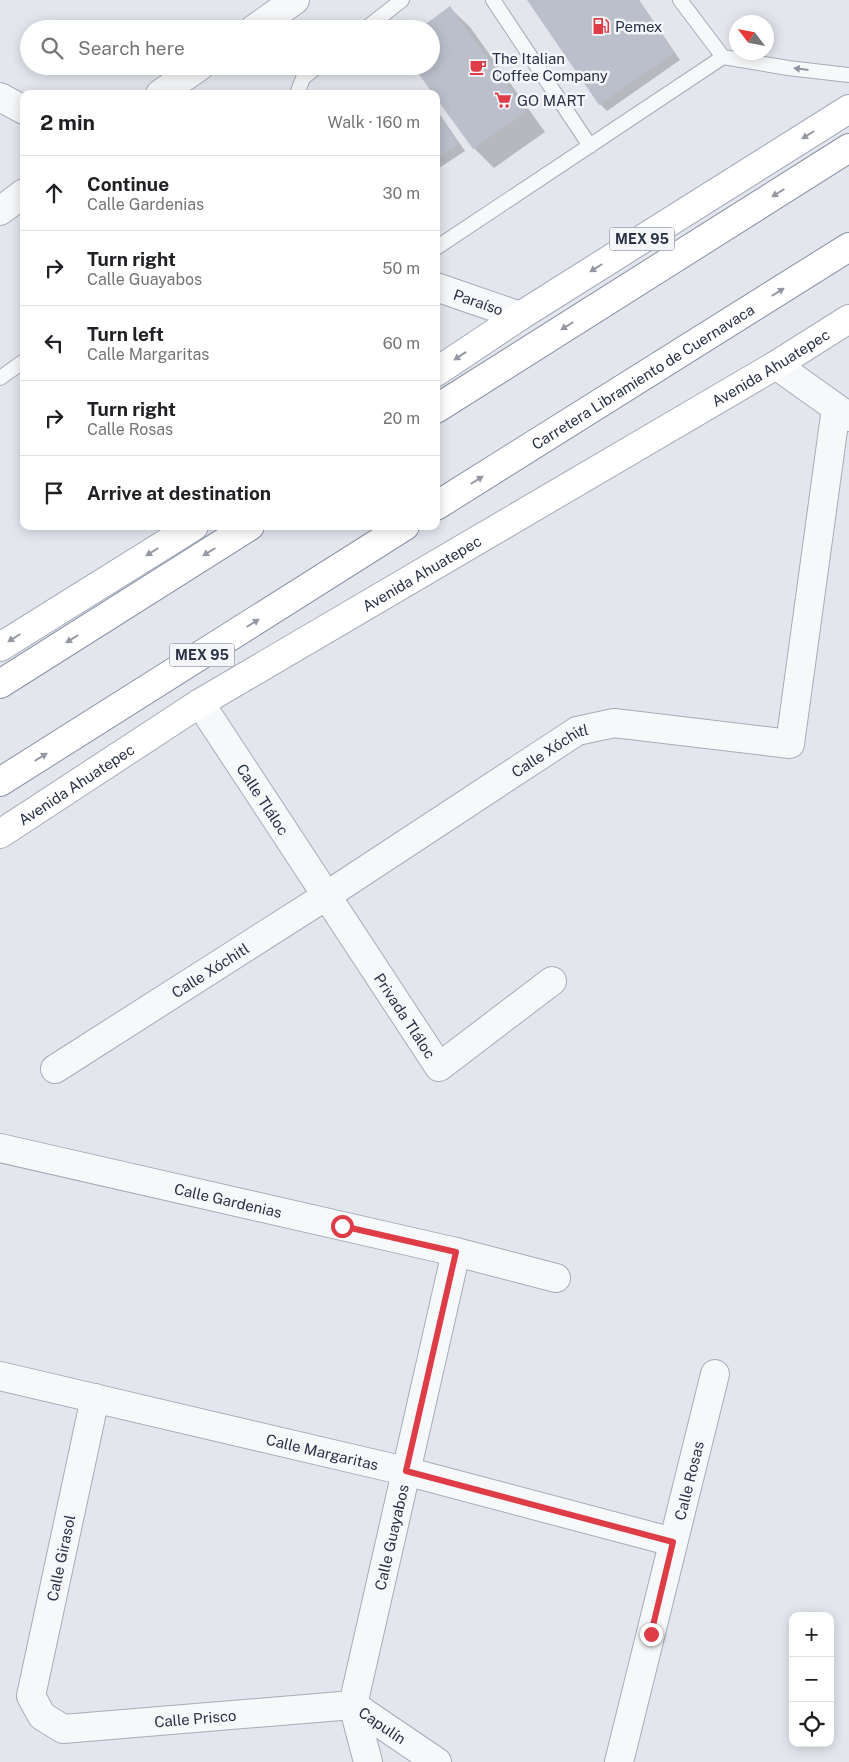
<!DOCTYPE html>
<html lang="en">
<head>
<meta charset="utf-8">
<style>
  :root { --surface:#fff; --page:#f6f6f6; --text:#202124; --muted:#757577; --line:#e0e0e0 }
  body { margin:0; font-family:"Public Sans",sans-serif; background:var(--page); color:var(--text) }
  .controls { position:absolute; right:15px; bottom:15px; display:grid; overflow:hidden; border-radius:10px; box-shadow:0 2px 12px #0003 }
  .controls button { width:45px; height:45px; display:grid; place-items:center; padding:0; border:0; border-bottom:1px solid var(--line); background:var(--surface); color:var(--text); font:25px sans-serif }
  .compass { position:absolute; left:729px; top:15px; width:45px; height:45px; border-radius:50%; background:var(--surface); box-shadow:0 2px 12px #0003; rotate:302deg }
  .stop { position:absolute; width:15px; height:15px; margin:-11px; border:4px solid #de3c47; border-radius:50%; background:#fff }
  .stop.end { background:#de3c47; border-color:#fff; box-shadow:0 1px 5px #0008 }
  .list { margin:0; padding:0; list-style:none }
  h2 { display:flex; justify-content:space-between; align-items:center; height:65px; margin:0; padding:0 20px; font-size:21px }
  h2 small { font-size:16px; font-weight:400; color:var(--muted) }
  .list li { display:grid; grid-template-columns:32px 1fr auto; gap:15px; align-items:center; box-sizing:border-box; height:75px; padding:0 20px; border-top:1px solid var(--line) }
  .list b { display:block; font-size:19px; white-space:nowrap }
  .list p { margin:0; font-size:16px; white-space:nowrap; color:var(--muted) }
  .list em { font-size:16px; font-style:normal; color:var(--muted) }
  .icon { flex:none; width:28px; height:28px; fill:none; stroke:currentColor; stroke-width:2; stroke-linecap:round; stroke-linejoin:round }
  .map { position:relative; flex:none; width:849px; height:1762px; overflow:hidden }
  .search { position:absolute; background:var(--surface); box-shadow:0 2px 12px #0003; left:20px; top:20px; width:420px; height:55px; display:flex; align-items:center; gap:12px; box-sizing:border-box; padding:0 18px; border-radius:28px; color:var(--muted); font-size:19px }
  .panel { position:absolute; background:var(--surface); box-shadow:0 2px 12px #0003; left:20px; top:90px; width:420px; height:440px; border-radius:10px }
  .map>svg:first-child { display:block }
  .shadow { fill:#0003 }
  .building { fill:#babfcb }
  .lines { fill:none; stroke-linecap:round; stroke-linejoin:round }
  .lane-casing { stroke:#a7acb8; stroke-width:16 }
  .street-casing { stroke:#a7acb8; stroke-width:30 }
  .secondary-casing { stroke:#a7acb8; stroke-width:30 }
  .primary-casing { stroke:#a1a9ba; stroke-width:30 }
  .highway-casing { stroke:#8992a5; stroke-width:30 }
  .lane { stroke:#f7f8fa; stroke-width:14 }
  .street { stroke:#f7f8fa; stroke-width:28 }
  .secondary { stroke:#fff; stroke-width:28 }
  .primary { stroke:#fff; stroke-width:28 }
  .highway { stroke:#fff; stroke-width:28 }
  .oneway { fill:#9094a0 }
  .oneway2 { fill:#9498a3 }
  .route { stroke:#de3c47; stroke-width:6 }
  .labels { text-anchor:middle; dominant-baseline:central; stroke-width:5; stroke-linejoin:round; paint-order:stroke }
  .shield { fill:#f4f6f9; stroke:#666c7c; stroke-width:1 }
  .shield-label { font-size:14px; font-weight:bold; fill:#293147 }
  .poi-label { font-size:15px; fill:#293147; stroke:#f4f6f9; text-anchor:start }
  .street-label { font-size:15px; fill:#293147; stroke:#f4f6f9 }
</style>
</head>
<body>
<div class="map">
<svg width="849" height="1762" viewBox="0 0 849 1762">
  <rect width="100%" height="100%" fill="#e3e6ed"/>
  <path class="shadow" d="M528 0H639L680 60 607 111 600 104Z
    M450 8 470 27 545 132 494 168 474 148 436 96 431 66Z
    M436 109 465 151 436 170Z"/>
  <path class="building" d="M527 0H638L674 53 599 105Z
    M450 6 526 111 473 149 436 98V94H433L413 66H431V29H419Z
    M436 109 459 144 436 160Z"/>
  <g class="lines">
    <g class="lane-casing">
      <path id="lane" d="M493 0 590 146
        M680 0 723 57
        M365 29 402 0
        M297 94 303 78 318 66
        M436 248 723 57 788 68 849 75
        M0 378 24 361"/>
    </g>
    <g class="street-casing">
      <g id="street">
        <path d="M254 29 295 0"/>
        <path d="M160 94 200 66"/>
        <path d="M0 97 24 110"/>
        <path d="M0 211 24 193"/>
        <path id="s1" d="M436 287 520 316"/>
        <path d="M776 365 849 417"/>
        <path id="s2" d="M200 703 439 1067 552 981"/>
        <path id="s3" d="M55 1069 326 896 577 731 614 723 790 744 836 408"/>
        <path id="s4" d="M0 1148 456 1252 556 1278"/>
        <path id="s5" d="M0 1376 405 1471 673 1542"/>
        <path id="s6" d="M95 1398 31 1696 42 1716 63 1729 353 1705 437 1762"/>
        <path id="s7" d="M368 1762 353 1705 456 1252"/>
        <path id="s8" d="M619 1762 715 1374"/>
      </g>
    </g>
    <g class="secondary-casing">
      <g id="secondary">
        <path id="s9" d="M0 834 200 703 776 365 849 319"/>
      </g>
    </g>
    <g class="primary-casing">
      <path id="primary" d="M436 372 520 316 849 109
        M0 647 194 526"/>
    </g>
    <g class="highway-casing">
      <g id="highway">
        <path d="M436 409 849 148"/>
        <path id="s10" d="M436 506 849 247"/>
        <path d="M0 684 250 526"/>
        <path d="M0 782 405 526"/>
      </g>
    </g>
    <use href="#lane" class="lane"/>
    <use href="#street" class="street"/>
    <use href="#secondary" class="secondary"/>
    <use href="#primary" class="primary"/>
    <use href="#highway" class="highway"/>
  </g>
  <defs><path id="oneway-solid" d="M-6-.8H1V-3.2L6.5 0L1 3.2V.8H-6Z" transform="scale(1.25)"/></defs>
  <use class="oneway" href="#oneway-solid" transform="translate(801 69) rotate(-173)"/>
  <g class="oneway2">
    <use href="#oneway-solid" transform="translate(808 135) rotate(148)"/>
    <use href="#oneway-solid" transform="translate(778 193) rotate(148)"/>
    <use href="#oneway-solid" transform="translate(596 268) rotate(148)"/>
    <use href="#oneway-solid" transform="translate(778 292) rotate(-32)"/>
    <use href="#oneway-solid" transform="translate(567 326) rotate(148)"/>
    <use href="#oneway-solid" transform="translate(460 356) rotate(146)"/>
    <use href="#oneway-solid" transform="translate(477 480) rotate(-32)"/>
    <use href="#oneway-solid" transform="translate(152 552) rotate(148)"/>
    <use href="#oneway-solid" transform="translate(209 552) rotate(148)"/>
    <use href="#oneway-solid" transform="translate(253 623) rotate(-32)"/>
    <use href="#oneway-solid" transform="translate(14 638) rotate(148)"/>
    <use href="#oneway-solid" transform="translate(72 639) rotate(148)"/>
    <use href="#oneway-solid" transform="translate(41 757) rotate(-32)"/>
  </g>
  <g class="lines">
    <path class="route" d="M342 1226 456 1252 406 1471 673 1542 651 1634"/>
  </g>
  <defs>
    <g id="fuel-bare" transform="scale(1.35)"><path d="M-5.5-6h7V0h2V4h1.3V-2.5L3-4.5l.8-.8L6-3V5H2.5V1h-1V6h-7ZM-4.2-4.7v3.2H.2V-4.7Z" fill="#de3c47" stroke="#f4f6f9" stroke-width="2.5" paint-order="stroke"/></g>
    <g id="cafe-bare" transform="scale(1.35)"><path d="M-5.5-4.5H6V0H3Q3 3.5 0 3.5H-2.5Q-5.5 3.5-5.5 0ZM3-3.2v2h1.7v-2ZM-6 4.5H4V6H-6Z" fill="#de3c47" stroke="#f4f6f9" stroke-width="2.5" paint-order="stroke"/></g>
    <g id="supermarket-bare" transform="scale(1.35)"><path d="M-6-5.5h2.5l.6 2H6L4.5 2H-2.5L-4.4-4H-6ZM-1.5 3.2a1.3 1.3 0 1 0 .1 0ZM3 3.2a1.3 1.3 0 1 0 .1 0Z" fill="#de3c47" stroke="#f4f6f9" stroke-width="2.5" paint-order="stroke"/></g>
  </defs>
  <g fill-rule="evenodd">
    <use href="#fuel-bare" x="601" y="26"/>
    <use href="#cafe-bare" x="478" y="67"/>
    <use href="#supermarket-bare" x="503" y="100"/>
  </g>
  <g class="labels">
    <g class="shield">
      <rect x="609.5" y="227.5" width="65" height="23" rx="4"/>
      <rect x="169.5" y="643.5" width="65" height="23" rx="4"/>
    </g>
    <g class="shield-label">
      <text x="642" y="239">MEX 95</text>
      <text x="202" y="655">MEX 95</text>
    </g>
    <g class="poi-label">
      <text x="615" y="26">Pemex</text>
      <text x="492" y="58">The Italian<tspan x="492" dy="17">Coffee Company</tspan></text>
      <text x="517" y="100">GO MART</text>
    </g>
    <g class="street-label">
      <text stroke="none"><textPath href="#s1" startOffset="45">Paraíso</textPath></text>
      <text stroke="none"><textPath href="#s9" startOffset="901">Avenida Ahuatepec</textPath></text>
      <text stroke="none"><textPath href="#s10" startOffset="244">Carretera Libramiento de Cuernavaca</textPath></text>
      <text stroke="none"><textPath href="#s9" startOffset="496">Avenida Ahuatepec</textPath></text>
      <text stroke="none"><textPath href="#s3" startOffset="589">Calle Xóchitl</textPath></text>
      <text stroke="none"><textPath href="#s9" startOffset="91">Avenida Ahuatepec</textPath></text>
      <text stroke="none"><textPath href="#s2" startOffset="115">Calle Tláloc</textPath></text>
      <text stroke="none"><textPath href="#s3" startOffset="184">Calle Xóchitl</textPath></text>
      <text stroke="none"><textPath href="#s2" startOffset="374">Privada Tláloc</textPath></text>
      <text stroke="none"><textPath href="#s4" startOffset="234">Calle Gardenias</textPath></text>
      <text stroke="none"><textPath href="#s5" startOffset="331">Calle Margaritas</textPath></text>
      <text stroke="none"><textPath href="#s8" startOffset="290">Calle Rosas</textPath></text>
      <text stroke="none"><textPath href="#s7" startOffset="231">Calle Guayabos</textPath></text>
      <text transform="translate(61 1558) rotate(-78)">Calle Girasol</text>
      <text stroke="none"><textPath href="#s6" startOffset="485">Calle Prisco</textPath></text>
      <text stroke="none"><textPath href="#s6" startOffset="679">Capulín</textPath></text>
    </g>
  </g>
</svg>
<div class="controls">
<button>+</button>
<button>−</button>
<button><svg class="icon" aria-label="locate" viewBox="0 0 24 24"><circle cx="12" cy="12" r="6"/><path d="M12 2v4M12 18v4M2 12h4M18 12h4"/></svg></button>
</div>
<svg class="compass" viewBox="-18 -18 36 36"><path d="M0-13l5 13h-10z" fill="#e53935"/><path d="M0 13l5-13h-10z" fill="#757577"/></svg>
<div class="stop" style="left:342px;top:1226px"></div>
<div class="stop end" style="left:651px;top:1634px"></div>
<div class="search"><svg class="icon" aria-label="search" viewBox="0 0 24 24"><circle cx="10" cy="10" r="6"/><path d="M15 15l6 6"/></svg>Search here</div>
<section class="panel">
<h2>2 min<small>Walk · 160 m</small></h2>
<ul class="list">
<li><svg class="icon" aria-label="ahead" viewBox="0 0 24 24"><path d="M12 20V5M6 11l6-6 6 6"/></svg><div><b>Continue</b><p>Calle Gardenias</p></div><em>30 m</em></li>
<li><svg class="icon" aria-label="right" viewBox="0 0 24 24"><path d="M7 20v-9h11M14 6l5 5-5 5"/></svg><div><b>Turn right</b><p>Calle Guayabos</p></div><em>50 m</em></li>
<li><svg class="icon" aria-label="left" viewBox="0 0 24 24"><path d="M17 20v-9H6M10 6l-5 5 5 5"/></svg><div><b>Turn left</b><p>Calle Margaritas</p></div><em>60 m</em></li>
<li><svg class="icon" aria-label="right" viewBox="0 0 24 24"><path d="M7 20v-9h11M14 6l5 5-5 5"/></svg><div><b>Turn right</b><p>Calle Rosas</p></div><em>20 m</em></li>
<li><svg class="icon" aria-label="arrive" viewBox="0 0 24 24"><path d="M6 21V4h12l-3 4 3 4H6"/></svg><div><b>Arrive at destination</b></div></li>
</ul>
</section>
</div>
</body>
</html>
